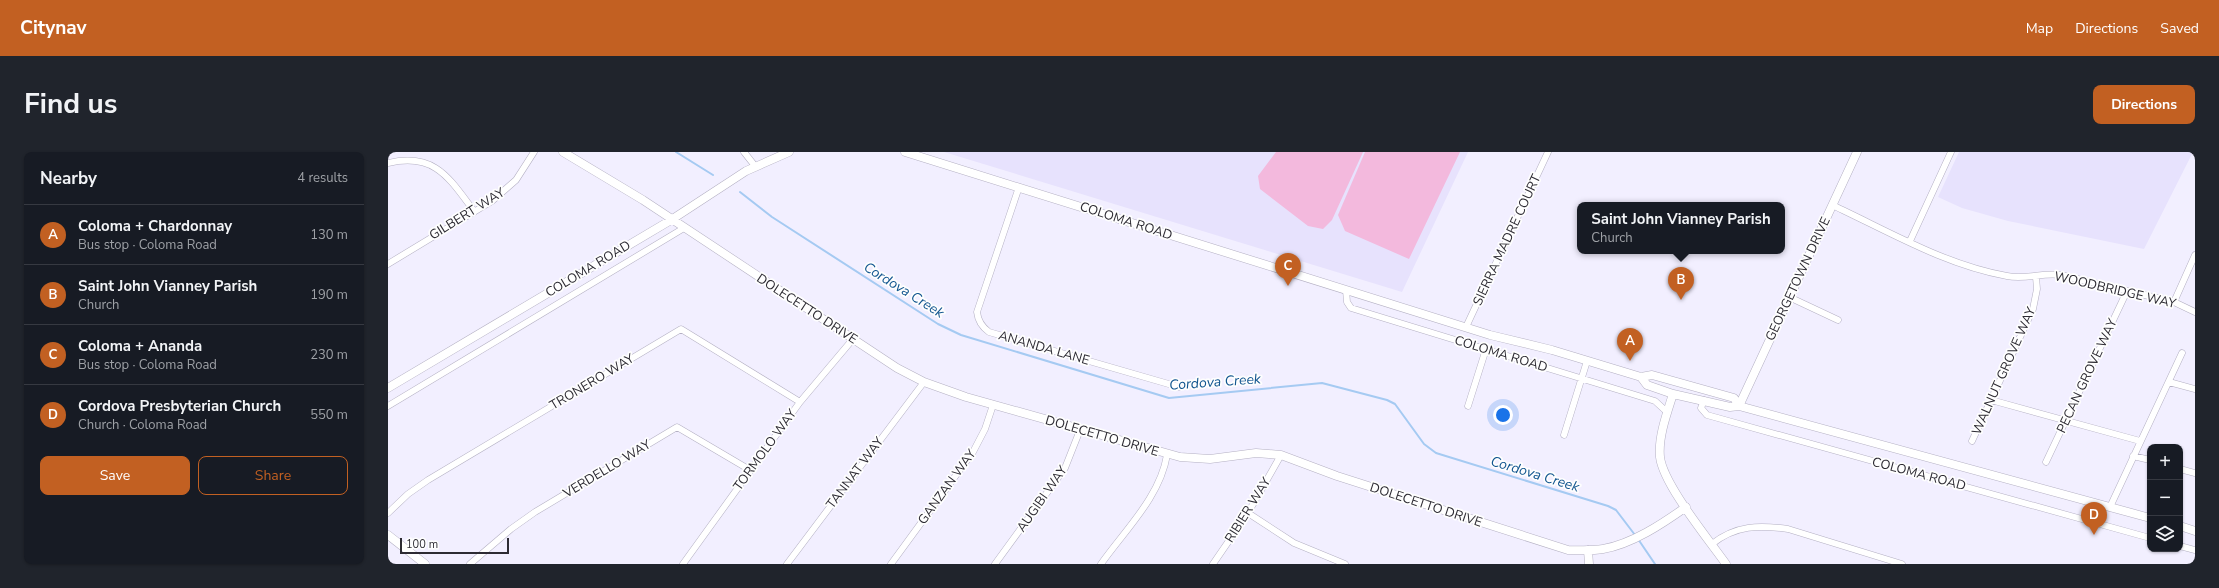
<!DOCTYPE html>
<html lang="en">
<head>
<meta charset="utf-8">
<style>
  :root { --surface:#171b24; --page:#20242c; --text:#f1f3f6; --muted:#9ea1a6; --line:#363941; --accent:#c26022 }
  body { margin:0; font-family:"Nunito Sans",sans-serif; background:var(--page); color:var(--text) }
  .controls { position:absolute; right:12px; bottom:12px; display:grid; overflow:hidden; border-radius:8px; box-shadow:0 1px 3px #0004 }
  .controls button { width:36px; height:36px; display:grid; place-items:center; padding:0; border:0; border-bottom:1px solid var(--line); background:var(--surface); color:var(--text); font:20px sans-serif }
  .scale { position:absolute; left:12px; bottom:10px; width:109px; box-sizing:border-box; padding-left:4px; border:2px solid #2d2b33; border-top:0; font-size:11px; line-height:14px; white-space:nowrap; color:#2d2b33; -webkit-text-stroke:3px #fefefe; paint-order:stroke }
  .you { position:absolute; left:1115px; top:263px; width:14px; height:14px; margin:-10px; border:3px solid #fff; border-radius:50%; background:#1a73e8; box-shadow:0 0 0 6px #1a73e833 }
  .badge { display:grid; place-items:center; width:26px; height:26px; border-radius:50%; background:var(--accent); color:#fff; font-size:13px; font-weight:700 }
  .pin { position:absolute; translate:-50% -33px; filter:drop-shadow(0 1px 2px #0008) }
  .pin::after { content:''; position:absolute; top:21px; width:14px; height:12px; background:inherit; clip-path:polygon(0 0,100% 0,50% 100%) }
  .popup { position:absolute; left:1189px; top:50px; width:208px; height:52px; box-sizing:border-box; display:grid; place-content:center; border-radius:8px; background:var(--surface); filter:drop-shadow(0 1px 3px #0005); font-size:13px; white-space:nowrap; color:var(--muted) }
  .popup b { font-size:15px; color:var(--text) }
  .popup::after { content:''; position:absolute; left:50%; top:100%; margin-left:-8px; border:8px solid transparent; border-top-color:var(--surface) }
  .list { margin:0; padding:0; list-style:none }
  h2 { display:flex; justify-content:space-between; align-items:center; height:52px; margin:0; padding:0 16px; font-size:17px }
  h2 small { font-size:13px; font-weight:400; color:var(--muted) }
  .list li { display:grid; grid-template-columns:26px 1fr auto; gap:12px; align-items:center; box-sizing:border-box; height:60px; padding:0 16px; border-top:1px solid var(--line) }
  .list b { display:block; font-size:15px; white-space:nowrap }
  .list p { margin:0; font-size:13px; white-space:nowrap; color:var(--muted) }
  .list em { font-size:13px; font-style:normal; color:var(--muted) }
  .actions { display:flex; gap:8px; padding:12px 16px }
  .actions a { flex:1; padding:9px 0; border:1px solid var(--accent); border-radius:8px; text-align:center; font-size:14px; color:var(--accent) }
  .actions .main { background:var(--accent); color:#fff }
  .icon { flex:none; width:22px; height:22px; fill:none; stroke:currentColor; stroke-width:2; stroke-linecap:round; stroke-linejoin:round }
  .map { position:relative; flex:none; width:1807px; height:412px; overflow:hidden; border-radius:8px }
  header { display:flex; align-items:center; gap:24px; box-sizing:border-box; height:56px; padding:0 20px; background:var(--accent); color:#fff }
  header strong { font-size:19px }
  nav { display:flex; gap:22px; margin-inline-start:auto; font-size:14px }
  .intro { display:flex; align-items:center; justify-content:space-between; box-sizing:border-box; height:96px; padding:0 24px }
  h1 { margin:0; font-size:28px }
  .button { padding:10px 18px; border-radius:8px; background:var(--accent); color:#fff; font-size:14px; font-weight:700 }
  main { display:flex; gap:24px; padding:0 24px }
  aside { flex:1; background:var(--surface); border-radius:8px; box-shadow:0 1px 3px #0004 }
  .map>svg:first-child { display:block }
  .built { fill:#e7e2fd }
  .green { fill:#f3b9dd }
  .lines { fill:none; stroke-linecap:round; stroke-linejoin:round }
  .stream { stroke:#a5caf2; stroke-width:2 }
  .street-casing { stroke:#b4b0c3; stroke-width:7 }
  .secondary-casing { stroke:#b4b0c3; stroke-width:9 }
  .street { stroke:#fff; stroke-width:6 }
  .secondary { stroke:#fff; stroke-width:8 }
  .labels { text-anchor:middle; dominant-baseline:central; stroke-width:3.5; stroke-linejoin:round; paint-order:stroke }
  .street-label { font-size:13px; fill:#2d2b33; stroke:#fefefe }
  .water-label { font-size:14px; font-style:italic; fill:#11558f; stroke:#fefefe }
</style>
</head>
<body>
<header>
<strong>Citynav</strong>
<nav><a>Map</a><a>Directions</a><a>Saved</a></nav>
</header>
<div class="intro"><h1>Find us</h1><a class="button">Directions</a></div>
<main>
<aside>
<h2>Nearby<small>4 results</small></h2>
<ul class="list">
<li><span class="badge">A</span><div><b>Coloma + Chardonnay</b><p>Bus stop · Coloma Road</p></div><em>130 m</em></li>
<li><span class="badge">B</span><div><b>Saint John Vianney Parish</b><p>Church</p></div><em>190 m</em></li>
<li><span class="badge">C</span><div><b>Coloma + Ananda</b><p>Bus stop · Coloma Road</p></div><em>230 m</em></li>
<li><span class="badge">D</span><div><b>Cordova Presbyterian Church</b><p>Church · Coloma Road</p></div><em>550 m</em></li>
</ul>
<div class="actions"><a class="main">Save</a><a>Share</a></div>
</aside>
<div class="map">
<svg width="1807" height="412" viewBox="0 0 1807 412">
  <rect width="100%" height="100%" fill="#f2efff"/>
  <path class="built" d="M556 0H1080L1014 140Z
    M1571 0H1805L1756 97 1620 69 1574 56 1550 45Z"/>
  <path class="green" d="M888 0H975L944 68 935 77 920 74 872 37 870 24Z
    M977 0H1072L1021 107 957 79 950 63Z"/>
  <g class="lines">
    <path class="stream" d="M288 0 325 23
      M352 40 384 65 550 172 573 183 781 246 934 231 999 248 1007 252 1036 292 1048 301 1220 354 1228 358 1247 383
      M1250 387 1267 412"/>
    <g class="street-casing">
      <path id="street" d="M356 0 367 14
        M0 11C47 0 61 26 86 59
        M631 35 589 160C590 169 594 175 601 180L791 235
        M1444 53C1500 79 1557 113 1619 124 1638 128 1655 120 1673 123L1786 150 1807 160
        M1522 89 1563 0
        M0 112 104 49 128 28 146 0
        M958 138 959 150 963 156 1267 249 1279 260
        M1401 145 1450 168
        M1786 150 1807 103
        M1078 175 1160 0
        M1781 230 1807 237
        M1316 248 1313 256 1319 263 1762 386
        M1603 248 1752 289
        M0 254 296 76
        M1080 254 1098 197
        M1176 283 1199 209
        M1584 289 1645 157 1649 137 1648 125
        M1745 304 1762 308
        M1658 310 1739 139
        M1792 317 1807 321
        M1722 355 1794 201
        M0 361 20 342 40 328 293 177 412 250
        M860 361 906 391 957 412
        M1324 392C1348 373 1371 373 1400 377L1514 412
        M1792 394 1807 398
        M82 412 123 377 147 360 289 275 362 318
        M295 412 412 250 465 187
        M399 412 536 230
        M503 412 585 300 597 277 605 253
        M607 412 677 316 692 278
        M713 412C737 378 772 345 779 303
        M825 412 860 361 893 303"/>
    </g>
    <g class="secondary-casing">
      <path id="secondary" d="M175 0 255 48 509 216 536 230 578 245 792 305 822 307 868 301 893 303 949 324 1180 398C1192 398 1203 399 1215 397 1244 392 1274 372 1298 355
        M517 0 1102 183 1164 198 1253 225 1264 223 1346 246 1351 254
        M1253 225 1259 233 1285 242 1342 255 1351 254 1762 366
        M0 236 283 68 358 19 401 0
        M1285 242C1279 261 1270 285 1272 305 1275 332 1321 388 1338 412
        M1351 254 1469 0
        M1792 374 1807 379
        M0 383 37 412
        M1200 398 1201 412"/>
    </g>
    <use href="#street" class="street"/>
    <use href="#secondary" class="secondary"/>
  </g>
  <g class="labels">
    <g class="street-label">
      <text transform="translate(79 62) rotate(-32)">GILBERT WAY</text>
      <text transform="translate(738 69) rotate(18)">COLOMA ROAD</text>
      <text transform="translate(1119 88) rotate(-65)">SIERRA MADRE COURT</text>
      <text transform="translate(200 117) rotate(-31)">COLOMA ROAD</text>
      <text transform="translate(1410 127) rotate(-65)">GEORGETOWN DRIVE</text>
      <text transform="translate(1727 138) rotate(13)">WOODBRIDGE WAY</text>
      <text transform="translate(419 157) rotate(33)">DOLECETTO DRIVE</text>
      <text transform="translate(656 196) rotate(16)">ANANDA LANE</text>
      <text transform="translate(1113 202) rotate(17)">COLOMA ROAD</text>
      <text transform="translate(1616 219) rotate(-66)">WALNUT GROVE WAY</text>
      <text transform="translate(1699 224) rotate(-65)">PECAN GROVE WAY</text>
      <text transform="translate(204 230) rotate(-31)">TRONERO WAY</text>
      <text transform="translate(714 284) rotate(16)">DOLECETTO DRIVE</text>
      <text transform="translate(377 298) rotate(-54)">TORMOLO WAY</text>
      <text transform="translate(219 317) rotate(-31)">VERDELLO WAY</text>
      <text transform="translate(467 321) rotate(-53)">TANNAT WAY</text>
      <text transform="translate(1531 322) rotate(15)">COLOMA ROAD</text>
      <text transform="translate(559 335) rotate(-54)">GANZAN WAY</text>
      <text transform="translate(654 347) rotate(-55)">AUGIBI WAY</text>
      <text transform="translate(1038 353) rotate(18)">DOLECETTO DRIVE</text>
      <text transform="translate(860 358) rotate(-58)">RIBIER WAY</text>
    </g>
    <g class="water-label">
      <text transform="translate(516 138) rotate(32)">Cordova Creek</text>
      <text transform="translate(827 230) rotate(-4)">Cordova Creek</text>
      <text transform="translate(1147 322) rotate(17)">Cordova Creek</text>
    </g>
  </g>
</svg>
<div class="controls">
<button>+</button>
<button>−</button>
<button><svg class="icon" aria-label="layers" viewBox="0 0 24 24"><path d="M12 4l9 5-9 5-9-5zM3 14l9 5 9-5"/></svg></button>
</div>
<div class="scale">100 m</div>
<div class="you"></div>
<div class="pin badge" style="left:1242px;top:209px">A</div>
<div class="pin badge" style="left:1293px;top:148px">B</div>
<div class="popup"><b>Saint John Vianney Parish</b>Church</div>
<div class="pin badge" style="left:900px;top:134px">C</div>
<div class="pin badge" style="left:1706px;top:383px">D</div>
</div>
</main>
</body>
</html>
